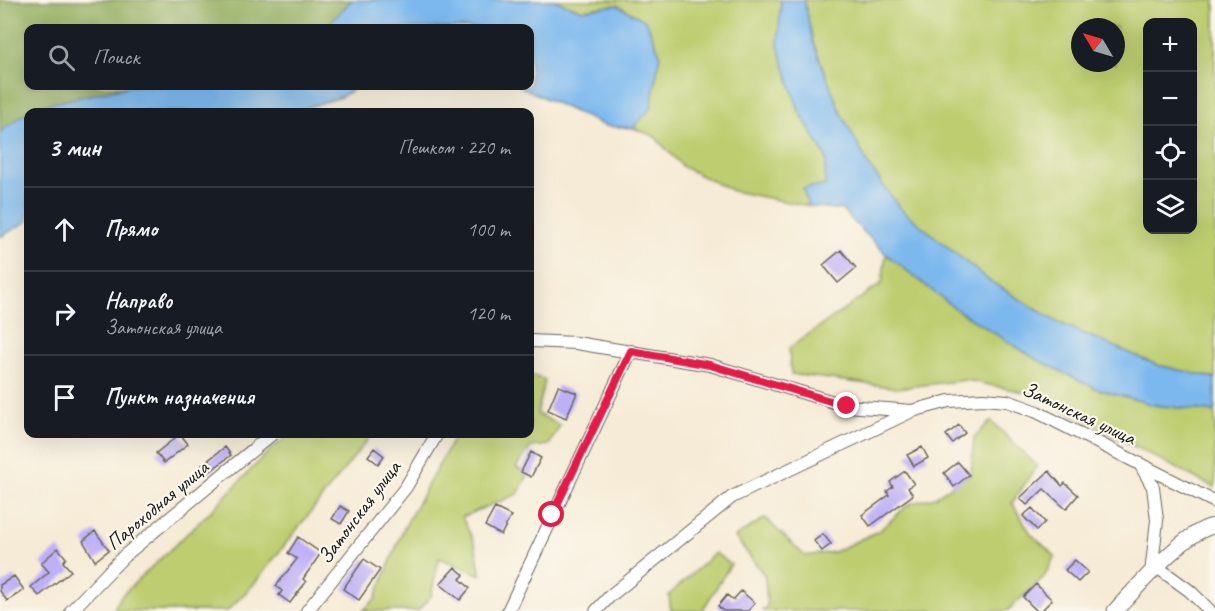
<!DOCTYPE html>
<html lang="ru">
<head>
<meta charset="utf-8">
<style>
  :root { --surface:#171b24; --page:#242831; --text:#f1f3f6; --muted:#9ea1a6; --line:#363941 }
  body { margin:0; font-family:Caveat,sans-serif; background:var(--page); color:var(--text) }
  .controls { position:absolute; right:18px; top:18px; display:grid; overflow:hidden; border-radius:12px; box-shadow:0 6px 24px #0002 }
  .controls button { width:54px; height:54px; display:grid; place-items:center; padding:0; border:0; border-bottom:2px solid var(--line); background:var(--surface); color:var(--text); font:30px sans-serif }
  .compass { position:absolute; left:1071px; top:18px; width:54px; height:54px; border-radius:50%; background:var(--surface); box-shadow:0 6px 24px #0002; rotate:308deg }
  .stop { position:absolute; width:18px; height:18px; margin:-14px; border:4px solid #e11d48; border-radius:50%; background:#fff }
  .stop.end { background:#e11d48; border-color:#fff; box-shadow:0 2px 6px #0008 }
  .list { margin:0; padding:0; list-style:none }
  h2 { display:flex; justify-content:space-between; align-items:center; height:78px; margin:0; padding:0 24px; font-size:26px }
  h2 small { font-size:20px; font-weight:400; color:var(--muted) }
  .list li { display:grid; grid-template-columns:39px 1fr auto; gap:18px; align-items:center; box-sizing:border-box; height:84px; padding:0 24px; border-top:2px solid var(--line) }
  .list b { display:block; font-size:22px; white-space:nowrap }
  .list p { margin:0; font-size:20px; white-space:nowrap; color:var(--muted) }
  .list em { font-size:20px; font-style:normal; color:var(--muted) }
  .icon { flex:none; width:33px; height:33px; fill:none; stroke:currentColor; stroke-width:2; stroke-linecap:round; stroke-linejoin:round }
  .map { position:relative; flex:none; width:1215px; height:611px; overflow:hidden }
  .search { position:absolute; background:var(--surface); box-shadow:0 6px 24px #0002; left:24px; top:24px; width:510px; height:66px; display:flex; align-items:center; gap:15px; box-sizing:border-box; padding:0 21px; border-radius:12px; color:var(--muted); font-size:22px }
  .panel { position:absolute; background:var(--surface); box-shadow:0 6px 24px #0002; left:24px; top:108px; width:510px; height:330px; border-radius:12px }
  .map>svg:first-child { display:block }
  .green { fill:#bdcd70; stroke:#6c7446; stroke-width:1.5; fill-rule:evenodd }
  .forest { fill:#96b062; stroke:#59663f; stroke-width:1.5 }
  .water { fill:#7bb8ee; stroke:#4c6a85; stroke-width:1.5 }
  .building { fill:#beaff6 }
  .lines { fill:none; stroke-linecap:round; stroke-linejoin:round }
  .minor-casing { stroke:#68645d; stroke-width:14 }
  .tertiary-casing { stroke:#68645d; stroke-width:17 }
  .minor { stroke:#fff; stroke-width:12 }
  .tertiary { stroke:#fff; stroke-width:15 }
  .route { stroke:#e11d48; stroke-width:8 }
  .labels { text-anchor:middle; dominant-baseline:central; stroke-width:4.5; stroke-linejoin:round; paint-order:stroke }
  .street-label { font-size:21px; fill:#1c1c1c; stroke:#fbf7ec }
</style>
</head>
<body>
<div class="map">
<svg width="1215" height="611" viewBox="0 0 1215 611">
  <rect width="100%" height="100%" fill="#fbf7ec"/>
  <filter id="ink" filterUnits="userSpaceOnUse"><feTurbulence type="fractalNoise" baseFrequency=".0167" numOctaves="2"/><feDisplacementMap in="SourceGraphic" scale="12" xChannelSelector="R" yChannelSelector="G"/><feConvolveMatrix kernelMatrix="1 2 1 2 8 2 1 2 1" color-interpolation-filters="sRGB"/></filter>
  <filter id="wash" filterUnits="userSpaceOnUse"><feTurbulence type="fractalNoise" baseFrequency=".008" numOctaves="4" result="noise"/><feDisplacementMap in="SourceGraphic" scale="24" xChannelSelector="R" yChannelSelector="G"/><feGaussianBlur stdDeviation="1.35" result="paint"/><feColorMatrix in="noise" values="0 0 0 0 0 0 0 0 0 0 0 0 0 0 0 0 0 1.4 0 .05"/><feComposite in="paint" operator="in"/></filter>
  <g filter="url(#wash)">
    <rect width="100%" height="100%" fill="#f6ebd6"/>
    <path class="green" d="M548 0H781L778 46 799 111 826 157 825 186 803 188 808 206 733 191 683 167 654 136 633 128 651 108 660 54 646 21 617 5 583 10Z
      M804 0H1215V378L1157 365 1057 322 988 280 900 209 869 166 840 111 813 42ZM1148 22H1192V230H1148ZM1080 27H1116V63H1080Z
      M886 254 957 310 1036 359 1154 405 1215 412V488L1033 394 966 380 898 388 791 374 789 348 882 283Z
      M530 375 545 380 537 414 560 425 549 445 531 447 516 467 528 475 518 494 462 517 475 544 481 575 439 558 431 596 418 611H363L375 599 404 528 456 434H530Z
      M991 421 1037 466 1012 503 1031 534 1055 556 1044 577 1007 611H762L767 606 765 576 735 537 765 518 805 556 834 552 880 530 909 504 935 497 971 474 974 437Z
      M291 434H372L254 584 227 611H113L121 596 209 513 271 449Z
      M715 553 731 564 702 611H671L669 595Z"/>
    <path class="forest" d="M0 0H352L325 28H28V86H130L34 107 0 132Z"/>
    <path class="water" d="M352 0H553L583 10 617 5 646 21 660 54 651 108 633 128 605 126 519 86H530V28H325Z
      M781 0H804L813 42 840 111 869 166 901 209 988 280 1057 322 1157 365 1215 378V412L1154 405 1097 389 1036 359 957 310 886 254 842 210 808 206 803 188 825 186 826 157 799 111 778 46Z
      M130 86H358L341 97 292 112H28V221L0 237V132L34 107Z"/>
    <g id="blocks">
      <path class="building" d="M841 250 856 268 838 283 823 265Z
        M558 386 577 393 566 418 548 410Z
        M959 425 965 433 952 443 946 435Z
        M180 434 188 444 164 463 156 453Z
        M225 447 231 455 208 473 202 465Z
        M922 447 928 458 914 466 907 455Z
        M374 448 384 456 378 464 368 456Z
        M531 452 541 458 531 477 521 472Z
        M958 462 969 475 954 487 944 473Z
        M905 471 914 484 908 488 913 495 870 526 862 515 889 495 887 491 893 487 890 482Z
        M1049 471 1062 486 1065 483 1078 495 1066 509 1044 489 1027 505 1020 498Z
        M340 506 349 511 341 524 332 519Z
        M495 508 511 516 501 535 485 526Z
        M1032 508 1045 522 1037 530 1023 516Z
        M95 531 109 550 95 561 83 541Z
        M823 534 831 544 822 551 814 541Z
        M298 537 321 553 303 579 306 582 290 603 279 595 282 591 276 586 297 559 288 553Z
        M58 548 66 558 63 562 71 571 39 596 31 587 49 572 41 563Z
        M364 559 380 570 359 600 343 589Z
        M1075 560 1088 572 1078 582 1065 570Z
        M455 567 464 575 460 579 470 588 460 600 440 584Z
        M14 576 24 590 7 601 0 591V585Z
        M1036 584 1052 600 1041 611H1037L1023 597Z
        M741 591 755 603 748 611H723L718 606 727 595 733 600Z"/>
    </g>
  </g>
  <g filter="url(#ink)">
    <use href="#blocks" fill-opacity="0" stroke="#68645d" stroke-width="1.5"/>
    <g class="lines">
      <g class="minor-casing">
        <path id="minor" d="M530 341 576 343 710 365 847 406 912 411 949 401 983 399 1007 401 1035 411 1215 502
          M1140 464 1153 487 1157 520 1151 574
          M1157 567 1190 591 1210 611
          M71 611 124 556 272 434
          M307 611 406 487 437 434
          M508 611 631 351
          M596 611 610 596 732 497 912 411"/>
      </g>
      <g class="tertiary-casing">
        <path id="tertiary" d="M1115 611C1135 590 1187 528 1215 526"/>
      </g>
      <use href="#minor" class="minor"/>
      <use href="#tertiary" class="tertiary"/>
    </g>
  </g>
  <g class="lines" filter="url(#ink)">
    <path class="route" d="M552 515 631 351 710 365 847 406"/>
  </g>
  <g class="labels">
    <g class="street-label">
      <text transform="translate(1079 413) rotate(25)">Затонская улица</text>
      <text transform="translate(157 505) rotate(-40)">Пароходная улица</text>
      <text transform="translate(359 512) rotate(-53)">Затонская улица</text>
    </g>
  </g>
</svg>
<div class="controls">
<button>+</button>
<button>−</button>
<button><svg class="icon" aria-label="locate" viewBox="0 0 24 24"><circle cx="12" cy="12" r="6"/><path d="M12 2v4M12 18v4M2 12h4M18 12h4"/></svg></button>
<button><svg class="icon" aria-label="layers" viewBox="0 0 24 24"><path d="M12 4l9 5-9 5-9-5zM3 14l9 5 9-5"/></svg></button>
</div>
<svg class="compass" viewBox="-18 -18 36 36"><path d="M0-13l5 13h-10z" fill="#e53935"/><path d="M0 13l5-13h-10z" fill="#9ea1a6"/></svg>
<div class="stop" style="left:552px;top:515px"></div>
<div class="stop end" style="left:847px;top:406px"></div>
<div class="search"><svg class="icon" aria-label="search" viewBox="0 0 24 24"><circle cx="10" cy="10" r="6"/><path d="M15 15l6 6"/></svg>Поиск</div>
<section class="panel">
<h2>3 мин<small>Пешком · 220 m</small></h2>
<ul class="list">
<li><svg class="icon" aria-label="ahead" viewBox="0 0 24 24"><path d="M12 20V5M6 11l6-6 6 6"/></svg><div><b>Прямо</b></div><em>100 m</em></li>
<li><svg class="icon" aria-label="right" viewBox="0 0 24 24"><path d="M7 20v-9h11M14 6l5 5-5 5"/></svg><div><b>Направо</b><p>Затонская улица</p></div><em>120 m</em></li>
<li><svg class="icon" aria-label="arrive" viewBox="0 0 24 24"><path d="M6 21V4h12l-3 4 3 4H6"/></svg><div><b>Пункт назначения</b></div></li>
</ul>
</section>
</div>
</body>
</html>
